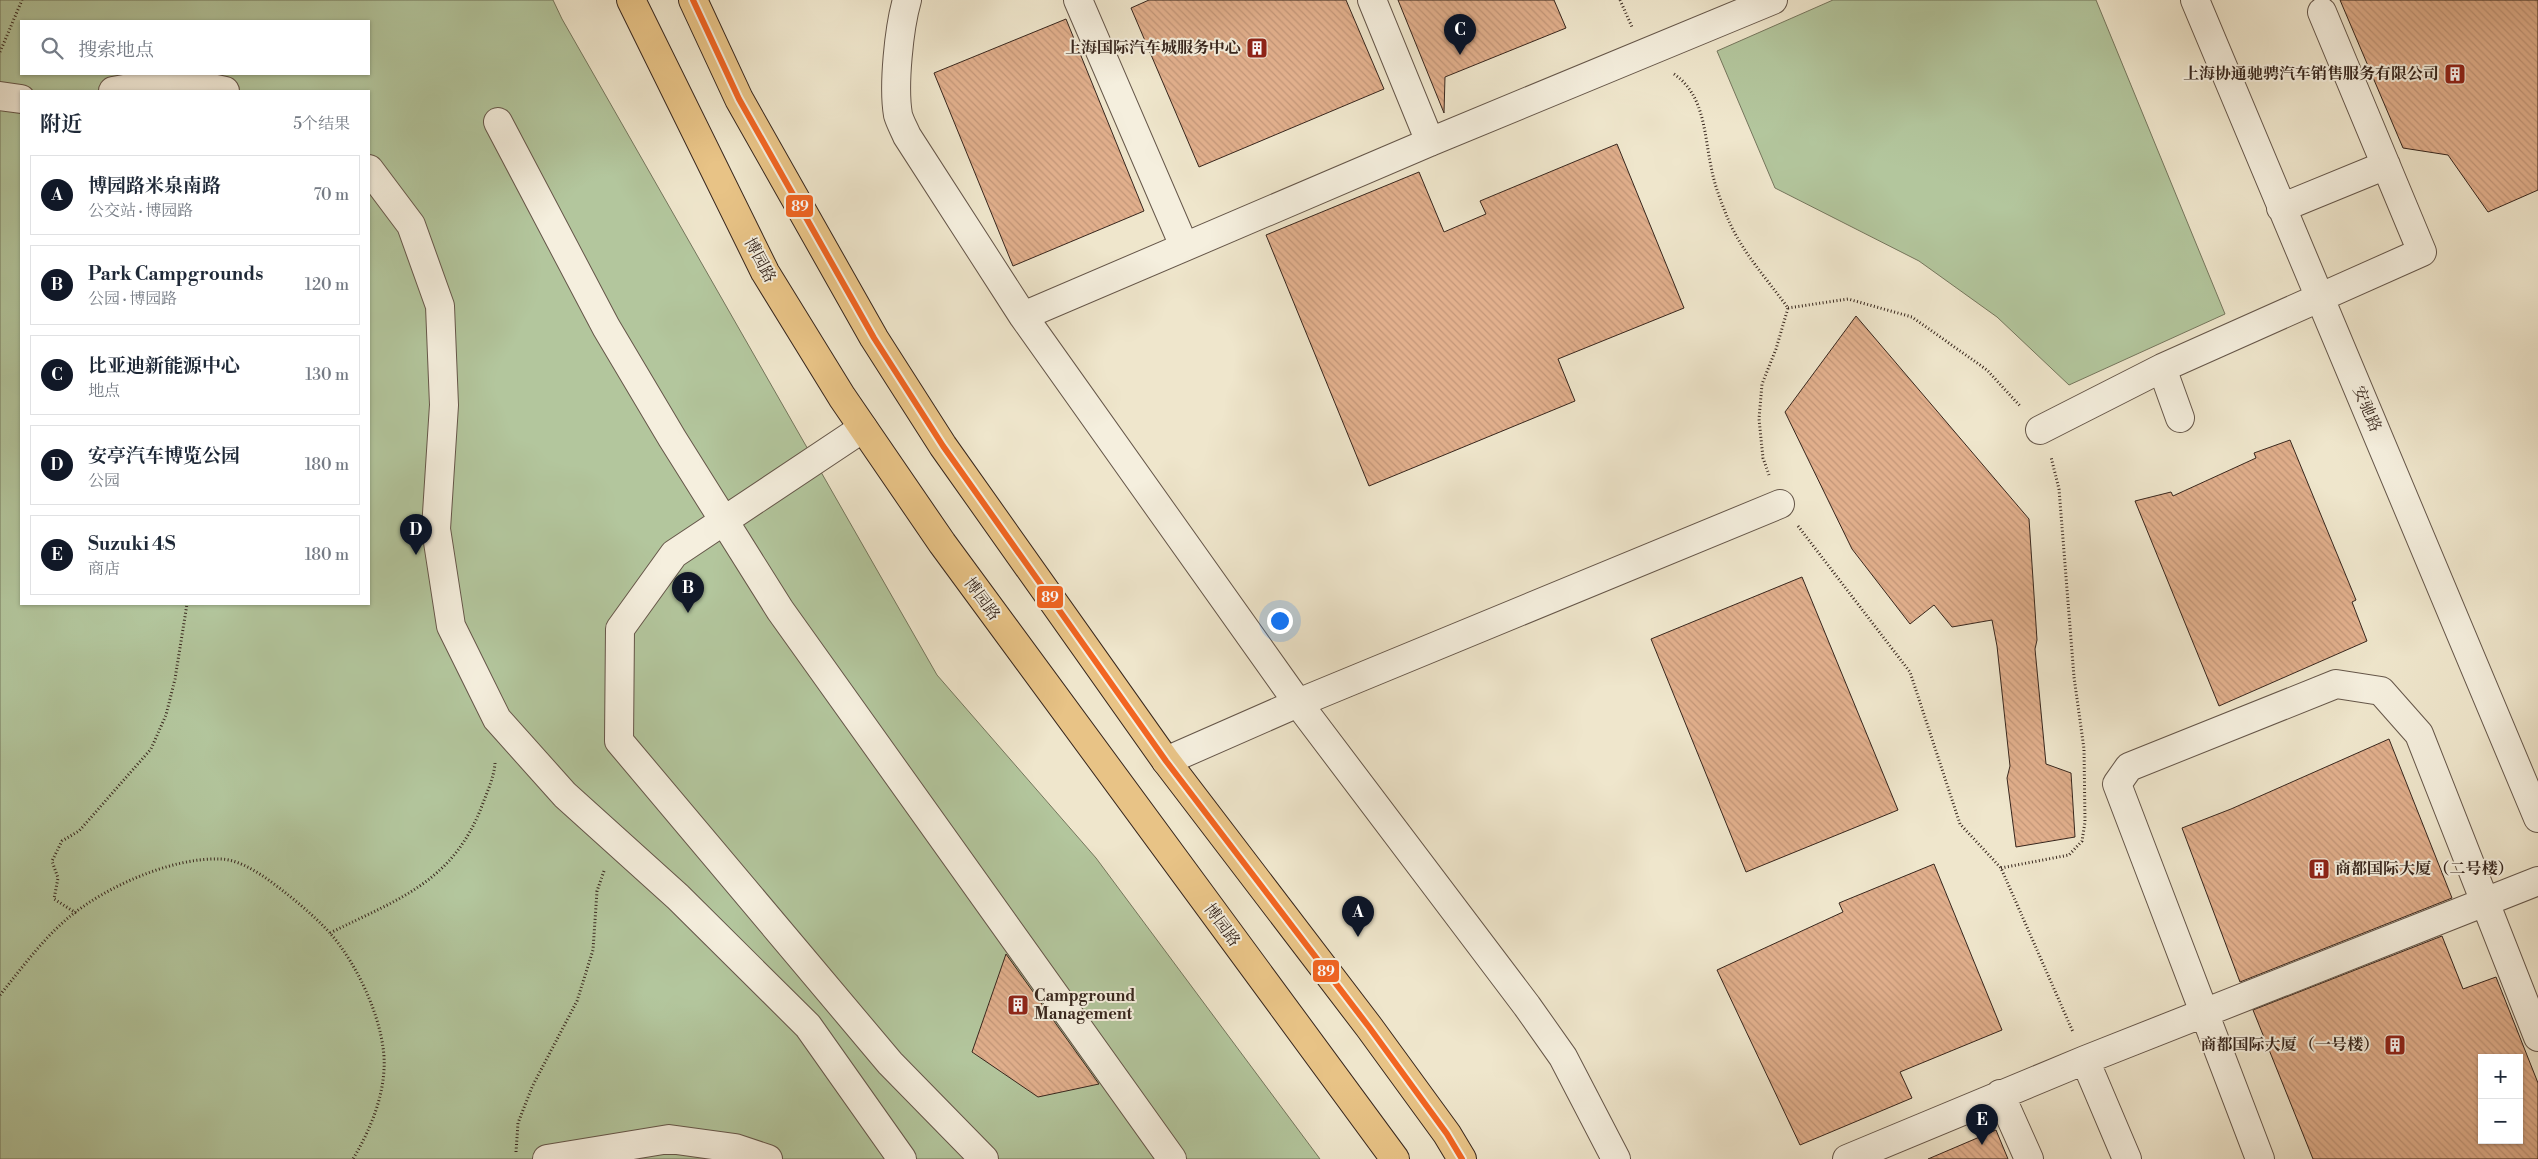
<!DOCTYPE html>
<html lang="zh">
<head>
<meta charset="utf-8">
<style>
  :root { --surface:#fff; --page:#f6f6f7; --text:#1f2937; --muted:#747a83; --line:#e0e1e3; --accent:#111827 }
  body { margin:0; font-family:"Libre Bodoni","Noto Serif SC",serif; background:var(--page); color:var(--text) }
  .controls { position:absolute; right:15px; bottom:15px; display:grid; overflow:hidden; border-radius:0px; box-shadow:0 1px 4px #0004 }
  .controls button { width:45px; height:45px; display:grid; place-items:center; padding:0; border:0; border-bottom:1px solid var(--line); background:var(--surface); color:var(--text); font:25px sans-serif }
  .you { position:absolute; left:1279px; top:620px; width:18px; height:18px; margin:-12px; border:4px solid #fff; border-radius:50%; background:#1a73e8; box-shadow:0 0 0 8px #1a73e833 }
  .badge { display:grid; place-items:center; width:32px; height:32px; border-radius:50%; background:var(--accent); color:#fff; font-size:16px; font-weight:700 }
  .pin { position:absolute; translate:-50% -41px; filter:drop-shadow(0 1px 2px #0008) }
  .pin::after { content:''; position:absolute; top:26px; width:18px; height:15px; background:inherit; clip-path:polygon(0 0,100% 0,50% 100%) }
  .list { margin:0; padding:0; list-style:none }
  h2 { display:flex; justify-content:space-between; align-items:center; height:65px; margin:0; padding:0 20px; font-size:21px }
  h2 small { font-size:16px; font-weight:400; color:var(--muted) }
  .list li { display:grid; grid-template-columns:32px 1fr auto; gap:15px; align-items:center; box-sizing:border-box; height:80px; margin:0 10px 10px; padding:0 10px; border:1px solid var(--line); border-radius:0px }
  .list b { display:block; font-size:19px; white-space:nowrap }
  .list p { margin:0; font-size:16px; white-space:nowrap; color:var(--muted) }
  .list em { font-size:16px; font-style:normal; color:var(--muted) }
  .icon { flex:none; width:28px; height:28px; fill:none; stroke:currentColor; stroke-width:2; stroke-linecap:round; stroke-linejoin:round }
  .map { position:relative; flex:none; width:2538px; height:1159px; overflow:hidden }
  .search { position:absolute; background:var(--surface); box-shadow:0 1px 4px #0004; left:20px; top:20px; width:350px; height:55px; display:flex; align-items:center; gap:12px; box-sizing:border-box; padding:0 18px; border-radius:0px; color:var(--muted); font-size:19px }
  .panel { position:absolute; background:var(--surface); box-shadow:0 1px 4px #0004; left:20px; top:90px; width:350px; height:515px; border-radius:0px }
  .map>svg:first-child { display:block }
  .green { fill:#b3c69d; stroke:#75765d; fill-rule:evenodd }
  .building { fill:url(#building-back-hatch); stroke:#37261d; fill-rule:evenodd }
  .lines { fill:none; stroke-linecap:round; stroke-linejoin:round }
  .minor-casing { stroke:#655649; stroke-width:30 }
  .major-casing { stroke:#37261d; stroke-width:30 }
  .path { stroke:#37261d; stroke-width:3; stroke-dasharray:1 2.5; stroke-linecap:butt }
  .minor { stroke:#f5efde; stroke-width:28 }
  .major { stroke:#e8c386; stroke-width:28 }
  .bus-1-casing { stroke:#f5efde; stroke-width:10 }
  .bus-1 { stroke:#f26522; stroke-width:6 }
  .labels { text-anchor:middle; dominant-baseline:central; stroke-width:4; stroke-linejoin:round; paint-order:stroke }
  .poi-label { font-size:16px; font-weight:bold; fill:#37261d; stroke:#f5efde; text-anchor:end }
  .street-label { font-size:16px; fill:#37261d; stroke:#f5efde }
  .line-badge { stroke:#f5efde; stroke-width:2 }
  .badge-label { font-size:14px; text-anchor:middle; font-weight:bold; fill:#fff }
</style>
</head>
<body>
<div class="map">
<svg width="2538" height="1159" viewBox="0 0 2538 1159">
  <defs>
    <pattern id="building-back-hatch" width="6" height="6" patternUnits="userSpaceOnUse" patternTransform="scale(1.25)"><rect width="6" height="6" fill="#e1af8c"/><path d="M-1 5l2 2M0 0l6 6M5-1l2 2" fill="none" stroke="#c29678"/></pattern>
  </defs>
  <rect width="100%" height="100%" fill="#efe6cc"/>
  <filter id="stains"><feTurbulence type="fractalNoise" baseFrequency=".004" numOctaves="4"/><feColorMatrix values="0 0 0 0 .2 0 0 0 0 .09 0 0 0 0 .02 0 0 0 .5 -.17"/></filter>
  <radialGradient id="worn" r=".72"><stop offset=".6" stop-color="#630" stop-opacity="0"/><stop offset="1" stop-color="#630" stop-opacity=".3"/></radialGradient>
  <path class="green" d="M0 0H553L562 19 937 675 1096 858 1320 1159H0ZM21 21H369V74H21ZM21 91H369V604H21Z
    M1833 0H2096L2225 314 2069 385 1997 317 1919 261 1775 188 1717 51Z"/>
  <path class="building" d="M1149 0H1346L1384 89 1199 167 1131 8Z
    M1398 0H1554L1566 28 1445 77 1444 113Z
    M2340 0H2538V190L2488 212 2448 155 2403 148Z
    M1066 19 1144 211 1013 266 934 73Z
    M1617 144 1684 308 1558 359 1575 401 1369 486 1266 235 1419 172 1444 232 1486 214 1480 201Z
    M1856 316 2029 519 2037 640 2035 649 2046 764 2071 773 2075 837 2016 847 2007 778 2010 766 1997 646 1992 620 1952 627 1934 605 1910 624 1852 549 1785 412Z
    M2290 440 2356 600 2352 602 2367 641 2219 706 2135 501 2171 492 2173 496 2256 458 2254 453Z
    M1802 577 1898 810 1746 872 1651 639Z
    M2389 739 2452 898 2240 982 2182 828 2231 809Z
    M1934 864 2002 1030 1900 1072 1912 1098 1800 1145 1717 970 1843 912 1839 903Z
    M2442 936 2463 989 2496 977 2538 1083V1159H2313L2253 1010ZM2482 1058H2519V1140H2482Z
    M1006 954 1099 1084 1038 1097 972 1052Z
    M1996 1130 2008 1159H1928Z"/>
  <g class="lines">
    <g class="minor-casing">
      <path id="minor" d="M907 0C899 28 893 86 898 115 900 122 904 129 907 136L1023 316 1298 703 1527 1006 1563 1057 1616 1159
        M1078 0 1184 246
        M1372 0 1430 142
        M2195 0 2538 818
        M113 91 174 80 225 91
        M0 96 21 99
        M498 122 606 327 672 438 780 610 1172 1159
        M369 169 411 225 440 306 444 405 436 529 451 626 497 719 565 795 678 897 808 1026 902 1159
        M2281 208 2386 165
        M1023 316 1430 142 1773 0
        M2162 368 2180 418
        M863 428 674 554 620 629 619 741 890 1063 984 1159
        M2040 430 2162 368 2422 252 2322 12
        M1166 761 1298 703 1780 504
        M2085 1060 2127 1159
        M2000 1094 2029 1159
        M547 1159 669 1139 735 1148 768 1159
        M1847 1159 2085 1060 2538 881
        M2260 1159 2117 784 2129 767 2336 684 2381 691 2419 734 2538 1037"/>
    </g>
    <g class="major-casing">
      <path id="major" d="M631 0 765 272 842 397 942 543 1395 1159
        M693 0 739 99 874 338 943 446 1166 761 1369 1027 1447 1134 1462 1159"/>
    </g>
    <path class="path" d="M1620 0 1632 27
      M0 52 22 0
      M1674 74C1706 96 1704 137 1712 171 1715 187 1722 204 1728 219 1742 252 1767 279 1788 308L1776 349 1762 384 1759 419 1763 458 1769 475
      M1788 308 1848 299 1912 317 1987 370 2021 407
      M1798 526 1910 672 1960 824 2001 868 2073 1032
      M2001 868 2069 855 2082 841 2085 822 2084 749 2074 677 2059 489 2051 457
      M76 913 54 899 58 878 52 861 62 841 79 831 151 749 166 715 175 679 187 604
      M330 933C400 898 454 882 483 803 488 790 494 777 495 763
      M0 995C21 969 42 940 68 918 105 887 172 857 221 859 244 860 269 880 287 894 302 906 316 918 329 932 358 964 387 1027 384 1070 382 1102 369 1132 353 1159
      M516 1152 518 1123 532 1087 577 1001 593 950 597 891 604 871"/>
    <use href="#minor" class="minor"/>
    <use href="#major" class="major"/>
    <g class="bus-1-casing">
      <path id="bus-1" d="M693 0 739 99 874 338 943 446 1166 761 1369 1027 1447 1134 1462 1159"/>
    </g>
    <use href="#bus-1" class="bus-1"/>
  </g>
  <defs>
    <g id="building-square" transform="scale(1.125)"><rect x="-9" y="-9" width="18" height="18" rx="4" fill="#8f2418" stroke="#f5efde"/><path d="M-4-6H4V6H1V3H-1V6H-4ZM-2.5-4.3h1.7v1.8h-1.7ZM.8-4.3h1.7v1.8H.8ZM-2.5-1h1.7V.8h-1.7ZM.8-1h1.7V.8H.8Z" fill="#fff"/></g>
  </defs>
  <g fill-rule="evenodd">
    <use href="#building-square" x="1257" y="48"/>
    <use href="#building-square" x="2455" y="74"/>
    <use href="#building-square" x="2319" y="869"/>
    <use href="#building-square" x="1018" y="1005"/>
    <use href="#building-square" x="2395" y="1045"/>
  </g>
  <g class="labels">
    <g class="poi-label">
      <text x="1241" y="48">上海国际汽车城服务中心</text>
      <text x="2439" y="74">上海协通驰骋汽车销售服务有限公司</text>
      <text x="2335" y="869" text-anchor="start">商都国际大厦 （二号楼）</text>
      <text x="1034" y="996" text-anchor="start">Campground<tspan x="1034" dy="18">Management</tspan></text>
      <text x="2379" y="1045">商都国际大厦 （一号楼）</text>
    </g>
    <g class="street-label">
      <text transform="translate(760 260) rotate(62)">博园路</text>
      <text transform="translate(2367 409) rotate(67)">安驰路</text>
      <text transform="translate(982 599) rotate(54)">博园路</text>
      <text transform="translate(1222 925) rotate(54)">博园路</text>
    </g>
  </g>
  <g class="line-badge">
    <rect x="785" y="194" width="29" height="24" rx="5" fill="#f26522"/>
    <rect x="1036" y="585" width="28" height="24" rx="5" fill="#f26522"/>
    <rect x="1312" y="959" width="28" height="24" rx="5" fill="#f26522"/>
  </g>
  <g class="badge-label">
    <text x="800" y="211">89</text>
    <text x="1050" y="602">89</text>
    <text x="1326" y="976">89</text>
  </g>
  <rect width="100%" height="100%" filter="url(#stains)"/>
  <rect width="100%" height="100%" fill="url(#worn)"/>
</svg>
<div class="controls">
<button>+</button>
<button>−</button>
</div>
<div class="you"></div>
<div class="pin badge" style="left:1358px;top:937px">A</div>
<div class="pin badge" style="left:688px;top:613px">B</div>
<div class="pin badge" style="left:1460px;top:55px">C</div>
<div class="pin badge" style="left:416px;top:555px">D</div>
<div class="pin badge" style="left:1982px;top:1145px">E</div>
<div class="search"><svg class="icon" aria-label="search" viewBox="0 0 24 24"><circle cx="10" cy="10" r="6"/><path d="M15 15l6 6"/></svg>搜索地点</div>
<section class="panel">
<h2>附近<small>5个结果</small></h2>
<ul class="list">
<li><span class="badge">A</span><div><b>博园路米泉南路</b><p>公交站 · 博园路</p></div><em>70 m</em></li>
<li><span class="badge">B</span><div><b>Park Campgrounds</b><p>公园 · 博园路</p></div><em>120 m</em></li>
<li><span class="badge">C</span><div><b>比亚迪新能源中心</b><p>地点</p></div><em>130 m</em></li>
<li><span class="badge">D</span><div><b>安亭汽车博览公园</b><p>公园</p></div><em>180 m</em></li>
<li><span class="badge">E</span><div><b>Suzuki 4S</b><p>商店</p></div><em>180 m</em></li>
</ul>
</section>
</div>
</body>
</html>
